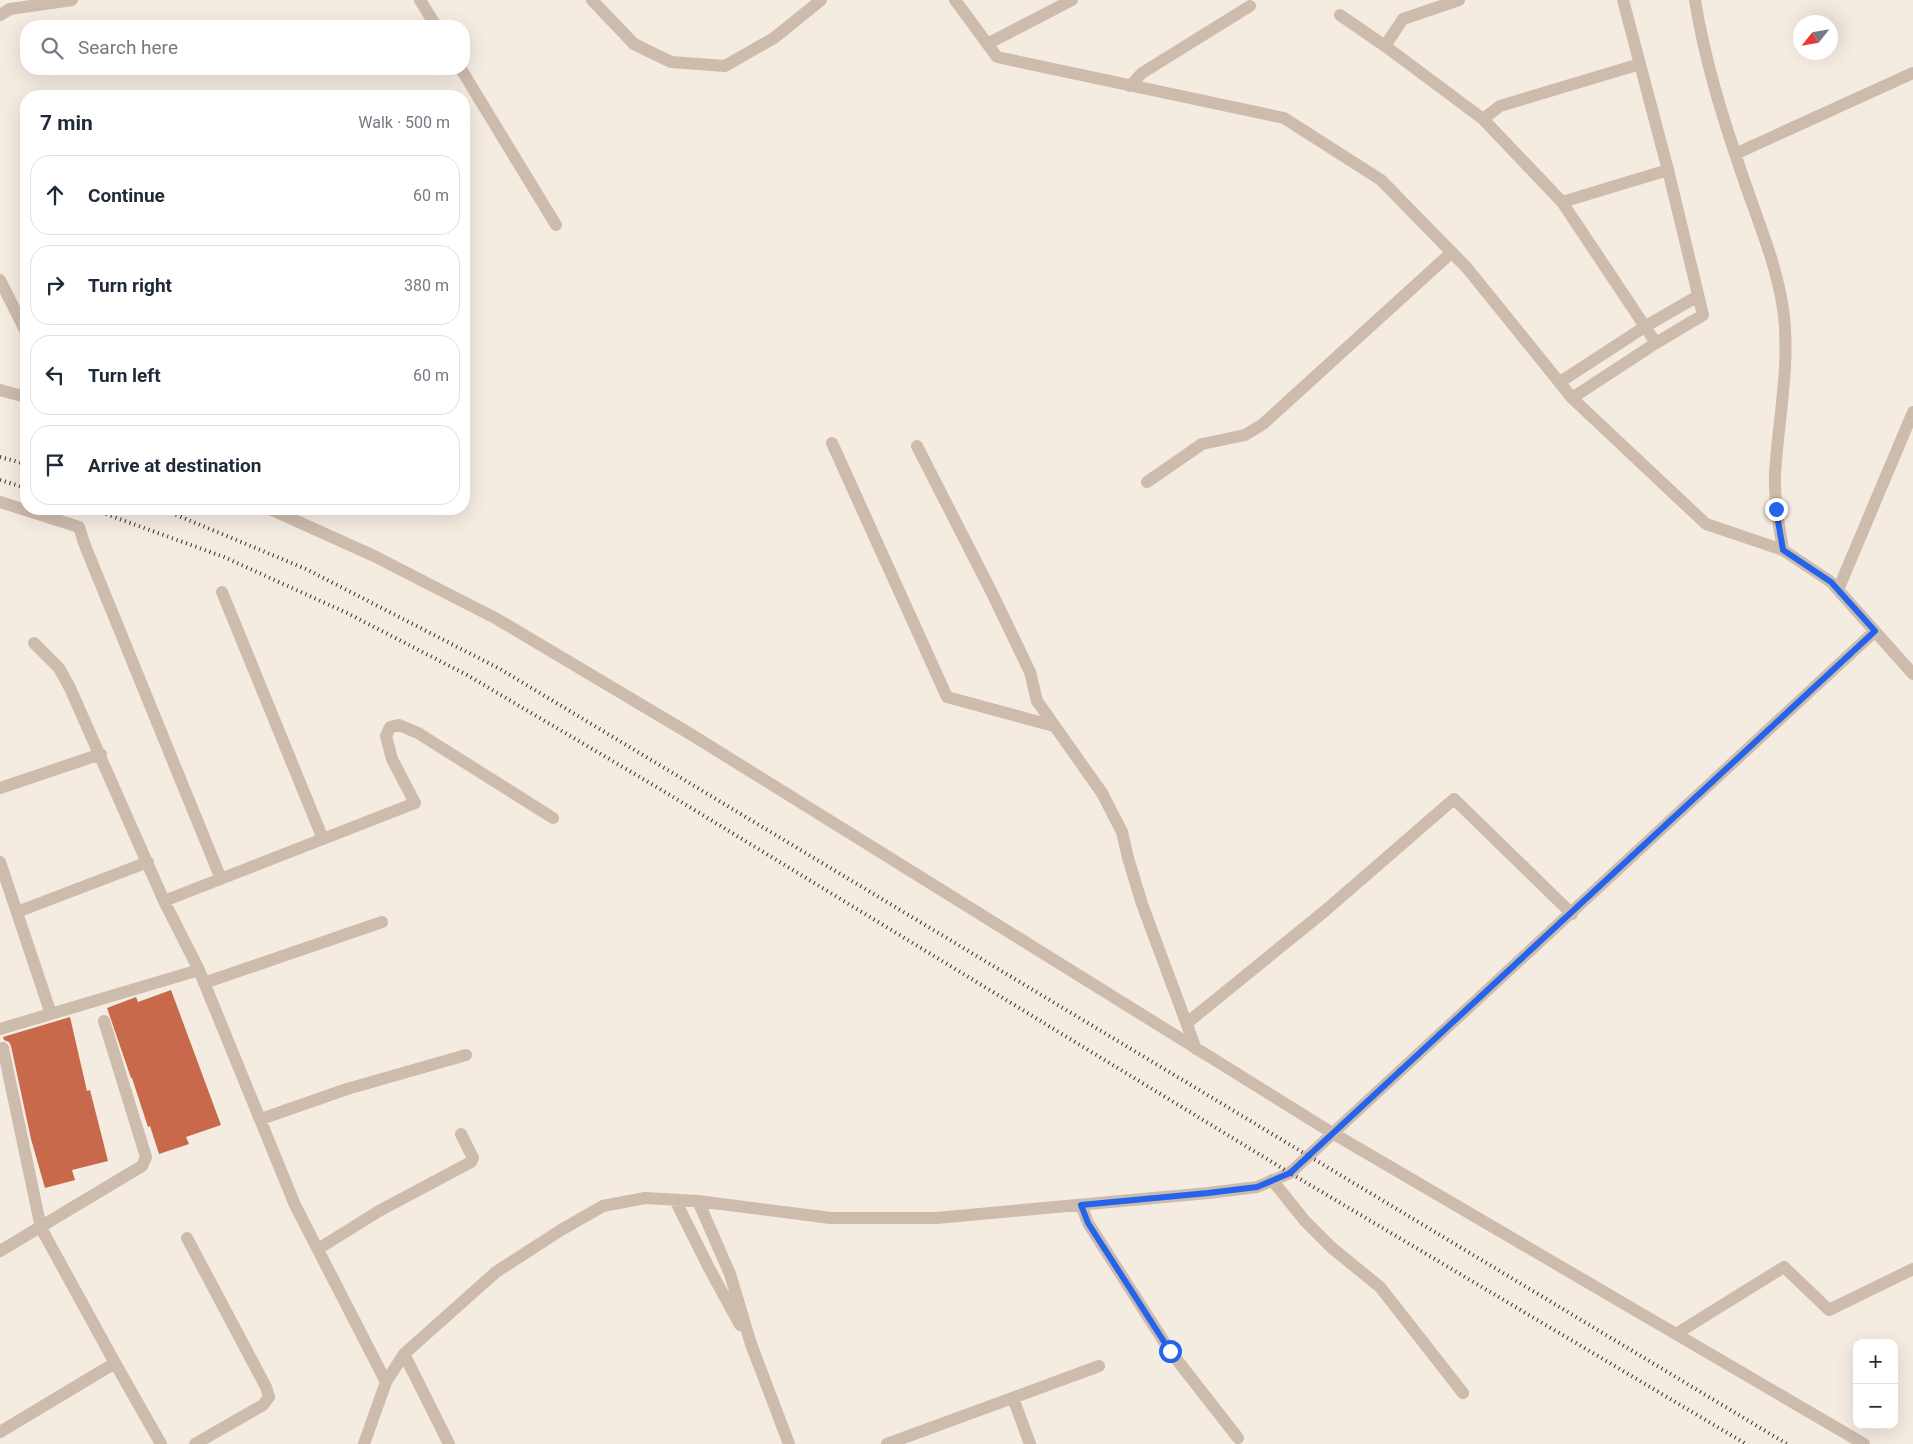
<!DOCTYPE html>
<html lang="en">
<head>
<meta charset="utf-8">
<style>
  :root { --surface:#fff; --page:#f6f6f7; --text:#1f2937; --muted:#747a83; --line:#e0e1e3 }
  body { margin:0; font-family:Roboto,sans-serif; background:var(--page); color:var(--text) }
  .controls { position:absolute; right:15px; bottom:15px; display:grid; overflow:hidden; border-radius:10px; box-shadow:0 5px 20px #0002 }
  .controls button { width:45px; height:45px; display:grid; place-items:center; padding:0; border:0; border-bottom:1px solid var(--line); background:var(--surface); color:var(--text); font:25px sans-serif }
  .compass { position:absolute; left:1793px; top:15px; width:45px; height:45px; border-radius:50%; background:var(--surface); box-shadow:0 5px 20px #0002; rotate:239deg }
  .stop { position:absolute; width:15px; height:15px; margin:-11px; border:4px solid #2563eb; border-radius:50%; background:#fff }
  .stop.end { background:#2563eb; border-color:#fff; box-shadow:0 1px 5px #0008 }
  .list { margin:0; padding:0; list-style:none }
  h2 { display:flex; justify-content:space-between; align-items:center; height:65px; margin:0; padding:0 20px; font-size:21px }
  h2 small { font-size:16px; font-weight:400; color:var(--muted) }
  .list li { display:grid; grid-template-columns:32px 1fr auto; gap:15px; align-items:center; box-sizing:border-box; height:80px; margin:0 10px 10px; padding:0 10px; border:1px solid var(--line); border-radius:20px }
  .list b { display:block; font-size:19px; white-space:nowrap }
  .list em { font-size:16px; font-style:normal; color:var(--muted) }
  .icon { flex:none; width:28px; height:28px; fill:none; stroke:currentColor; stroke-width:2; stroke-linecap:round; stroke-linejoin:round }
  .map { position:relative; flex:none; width:1913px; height:1444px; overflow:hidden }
  .search { position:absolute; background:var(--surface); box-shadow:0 5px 20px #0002; left:20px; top:20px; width:450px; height:55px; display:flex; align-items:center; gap:12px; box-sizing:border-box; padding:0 18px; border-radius:20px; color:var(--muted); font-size:19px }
  .panel { position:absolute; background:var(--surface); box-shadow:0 5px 20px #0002; left:20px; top:90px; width:450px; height:425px; border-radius:20px }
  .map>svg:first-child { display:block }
  .building { fill:#c8694b }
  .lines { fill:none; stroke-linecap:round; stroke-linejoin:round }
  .minor { stroke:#cdbbac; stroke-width:12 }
  .rail { stroke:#3b302b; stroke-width:4; stroke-dasharray:1 4; stroke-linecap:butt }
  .route { stroke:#2563eb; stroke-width:6 }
</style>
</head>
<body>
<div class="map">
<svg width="1913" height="1444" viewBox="0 0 1913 1444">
  <rect width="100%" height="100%" fill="#f4ebe1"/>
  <path class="building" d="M171 990 221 1125 186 1137 189 1144 159 1154 150 1126 148 1127 132 1078H131L107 1008 136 997 138 1002Z
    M70 1017 87 1091 90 1090 108 1161 72 1170 75 1180 45 1188 31 1139 11 1046 9 1042 4 1040 3 1037Z"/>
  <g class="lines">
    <path class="minor" d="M420 0 436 26
      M592 0 634 44 671 62 725 66 774 38 821 0
      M955 0 997 57 1284 118 1381 180 1467 268 1572 398 1706 524 1783 550 1831 582 1913 674
      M1695 0C1705 63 1725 125 1746 186 1760 226 1777 267 1783 309 1791 364 1778 420 1775 475 1774 500 1779 525 1783 550
      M0 15 10 9 72 0
      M1340 15 1385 46 1483 119 1562 202 1656 343
      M987 44 1072 0
      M1385 46 1403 19 1459 0
      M461 69 556 225
      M1130 86 1142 73 1250 6
      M1483 119 1500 106 1640 64
      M1735 154 1913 73
      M1562 202 1668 170
      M0 280 26 332
      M1560 382 1646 326 1698 296
      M0 390 26 397
      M1572 398 1656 343 1703 315 1668 170 1623 0
      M832 443 947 697 1054 726
      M917 446 992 593 1030 672 1037 701 1102 793 1122 832 1128 858 1142 904 1196 1049
      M1147 482 1202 444 1245 435 1263 424 1452 252
      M0 502 79 527 84 543 221 879
      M270 509 374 556 497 619 692 735 1334 1134 1864 1444
      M1838 590 1913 412
      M222 592 323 839
      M34 643 59 668 70 688 164 901 199 970 295 1205 386 1382
      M0 788 101 754
      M0 862 51 1014
      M164 901 415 803 392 759 386 736 390 727 399 725 418 733 553 818
      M17 912 148 862
      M204 983 382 922
      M1187 1023 1326 910 1454 799 1572 914
      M0 1029 199 970
      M3 1048 41 1228 115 1363 161 1444
      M261 1119 347 1089 466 1055
      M1272 1180 1305 1221 1332 1248 1380 1287 1463 1393
      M675 1200 709 1268 740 1325
      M698 1201 730 1274 751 1344 789 1444
      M1081 1205 1088 1223 1170 1351 1238 1438
      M187 1238 266 1387 269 1397 263 1405 195 1444
      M318 1249 379 1211 471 1162 473 1158 461 1134
      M0 1251 142 1166 146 1157 104 1021
      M1676 1334 1784 1267 1829 1310 1913 1269
      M404 1354 449 1444
      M1013 1398 1030 1444
      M0 1432 115 1363
      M364 1444 386 1382 404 1354 496 1272 561 1230 603 1206 645 1198 698 1201 831 1218H936L1208 1193 1257 1187 1290 1173 1875 631
      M887 1444 1099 1366"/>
    <path class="rail" d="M0 457 26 464
      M0 480 26 488
      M92 509 224 557 347 613 467 675 660 789 1290 1173 1746 1444
      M162 509 306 569 500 669 1787 1444"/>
  </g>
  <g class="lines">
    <path class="route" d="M1170 1351 1088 1223 1081 1205 1208 1193 1257 1187 1290 1173 1875 631 1831 582 1783 550 1776 509"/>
  </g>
</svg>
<div class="controls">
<button>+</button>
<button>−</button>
</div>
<svg class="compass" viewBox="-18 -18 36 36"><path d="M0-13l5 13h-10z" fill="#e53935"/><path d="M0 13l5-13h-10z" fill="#747a83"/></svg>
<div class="stop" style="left:1170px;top:1351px"></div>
<div class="stop end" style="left:1776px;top:509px"></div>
<div class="search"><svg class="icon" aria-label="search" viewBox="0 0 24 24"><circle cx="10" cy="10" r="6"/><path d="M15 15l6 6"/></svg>Search here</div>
<section class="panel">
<h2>7 min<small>Walk · 500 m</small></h2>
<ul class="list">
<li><svg class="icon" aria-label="ahead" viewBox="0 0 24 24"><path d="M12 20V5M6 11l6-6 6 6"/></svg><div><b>Continue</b></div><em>60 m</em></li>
<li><svg class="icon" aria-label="right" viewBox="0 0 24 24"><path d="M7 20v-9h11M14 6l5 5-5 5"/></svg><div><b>Turn right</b></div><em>380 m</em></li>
<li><svg class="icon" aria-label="left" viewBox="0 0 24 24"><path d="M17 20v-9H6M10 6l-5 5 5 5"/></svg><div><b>Turn left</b></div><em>60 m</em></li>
<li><svg class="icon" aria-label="arrive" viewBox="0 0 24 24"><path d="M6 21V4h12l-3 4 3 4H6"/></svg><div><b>Arrive at destination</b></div></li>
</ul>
</section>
</div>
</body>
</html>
